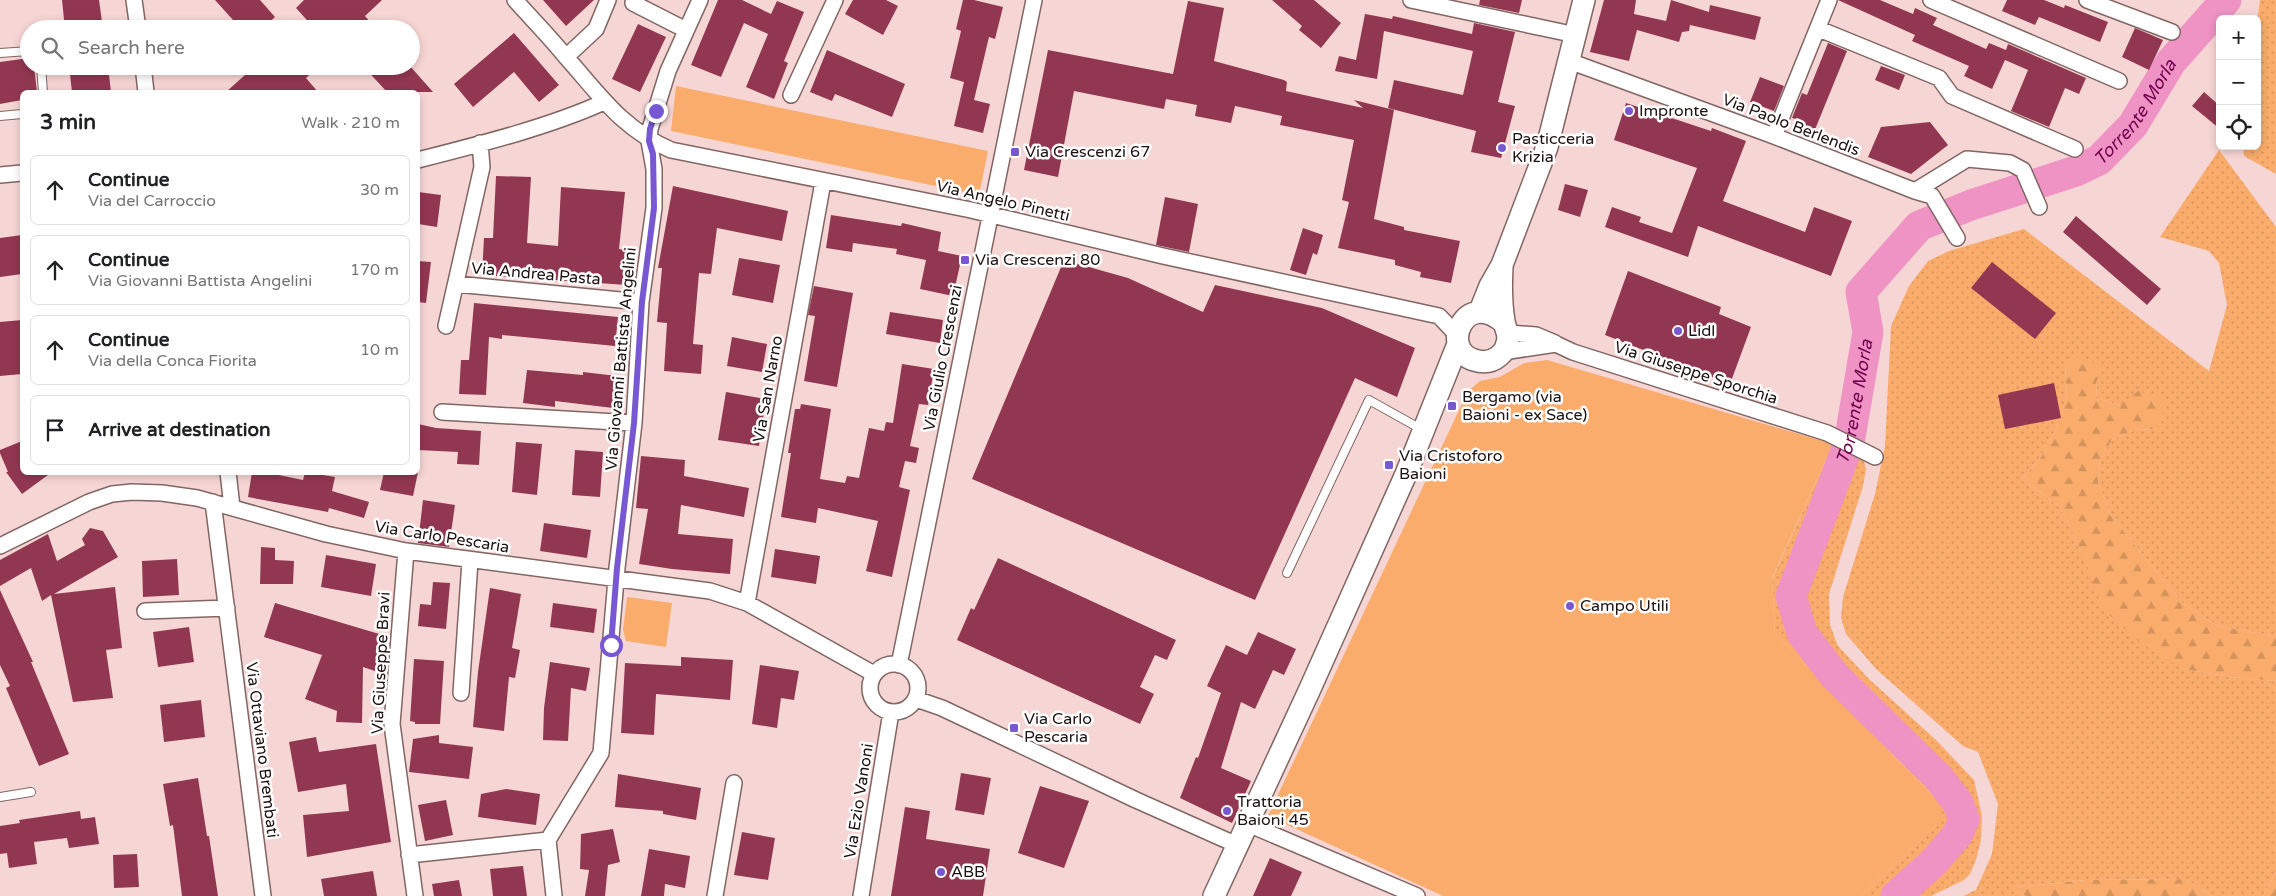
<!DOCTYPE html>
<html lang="en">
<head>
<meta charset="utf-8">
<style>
  :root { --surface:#fff; --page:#f6f6f6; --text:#202124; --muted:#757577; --line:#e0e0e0 }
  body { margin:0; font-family:"Varela Round",sans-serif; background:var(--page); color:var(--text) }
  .controls { position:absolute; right:15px; top:15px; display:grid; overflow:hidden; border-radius:8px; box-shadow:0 2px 8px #0003 }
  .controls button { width:45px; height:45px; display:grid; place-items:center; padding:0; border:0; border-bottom:1px solid var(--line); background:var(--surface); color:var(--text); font:25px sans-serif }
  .stop { position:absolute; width:15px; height:15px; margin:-11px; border:4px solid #7858d2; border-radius:50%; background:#fff }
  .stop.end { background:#7858d2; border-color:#fff; box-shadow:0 1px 5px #0008 }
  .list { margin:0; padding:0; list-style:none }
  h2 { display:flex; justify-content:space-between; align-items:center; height:65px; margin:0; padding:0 20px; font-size:21px }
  h2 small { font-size:16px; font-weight:400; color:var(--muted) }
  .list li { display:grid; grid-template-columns:32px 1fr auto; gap:15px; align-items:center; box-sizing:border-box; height:70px; margin:0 10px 10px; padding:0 10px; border:1px solid var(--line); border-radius:8px }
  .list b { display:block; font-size:19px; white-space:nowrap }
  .list p { margin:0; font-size:16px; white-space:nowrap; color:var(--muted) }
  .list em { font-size:16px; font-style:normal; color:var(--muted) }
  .icon { flex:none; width:28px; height:28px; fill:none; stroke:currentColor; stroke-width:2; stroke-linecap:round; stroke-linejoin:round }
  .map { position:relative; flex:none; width:2276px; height:896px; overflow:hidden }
  .search { position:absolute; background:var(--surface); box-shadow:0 2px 8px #0003; left:20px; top:20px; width:400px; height:55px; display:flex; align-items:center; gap:12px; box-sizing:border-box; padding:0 18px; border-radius:28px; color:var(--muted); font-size:19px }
  .panel { position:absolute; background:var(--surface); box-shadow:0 2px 8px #0003; left:20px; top:90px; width:400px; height:385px; border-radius:8px }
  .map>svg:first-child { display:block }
  .grass { fill:url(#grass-dots) }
  .forest { fill:url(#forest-firs) }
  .park { fill:#f9ac6b }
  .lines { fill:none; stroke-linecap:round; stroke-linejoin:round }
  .river { stroke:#ee93c4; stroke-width:31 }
  .building { fill:#923752 }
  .lane-casing { stroke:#816664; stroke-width:10 }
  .street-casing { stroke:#816664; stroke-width:18 }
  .secondary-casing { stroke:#816664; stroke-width:24 }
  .lane { stroke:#fff; stroke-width:8 }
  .street { stroke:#fff; stroke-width:15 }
  .secondary { stroke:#fff; stroke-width:21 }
  .route { stroke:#7858d2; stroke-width:6 }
  .poi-dot { fill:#7858d2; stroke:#fff; stroke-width:2 }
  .labels { text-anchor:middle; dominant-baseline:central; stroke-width:5; stroke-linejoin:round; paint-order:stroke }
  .poi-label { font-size:16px; fill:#1d1211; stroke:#fff; text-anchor:start }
  .street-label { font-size:16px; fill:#1d1211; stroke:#fff }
  .water-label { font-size:18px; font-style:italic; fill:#71004e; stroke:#fff }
</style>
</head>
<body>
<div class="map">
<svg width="2276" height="896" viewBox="0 0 2276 896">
  <defs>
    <pattern id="grass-dots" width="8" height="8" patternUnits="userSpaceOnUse" patternTransform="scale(1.25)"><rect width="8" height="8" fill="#f9ac6b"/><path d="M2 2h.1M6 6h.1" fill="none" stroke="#d5935c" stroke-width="1.8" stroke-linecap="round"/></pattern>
    <pattern id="forest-firs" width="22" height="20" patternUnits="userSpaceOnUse" patternTransform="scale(1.25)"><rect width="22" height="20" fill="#f9ac6b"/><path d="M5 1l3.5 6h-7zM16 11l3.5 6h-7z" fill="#d5935c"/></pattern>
  </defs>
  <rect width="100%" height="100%" fill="#f6d6d4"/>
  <path class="grass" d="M2260 0H2276V174L2244 156 2243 146H2257V22Z
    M2219 150 2276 227V637L2216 625 2181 602 2111 516 2098 482 2100 459 2112 440 2133 430 2158 429 2119 405 2097 398 2096 382 2065 366 2067 396 2055 431 2040 459 2022 479 2060 507 2081 551 2183 669 2231 677 2276 681V872L2263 896H2211L2186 879 2086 880 2017 887V891L2026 896H1963L1976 890 1992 854 1998 804 1978 752 1963 746 1876 669 1846 634 1841 618 1843 597 1875 494 1885 446 1891 326 1909 286 1928 261 1949 251 2024 229 2209 371 2227 305 2219 263 2209 251 2160 237Z
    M1833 444 1863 457 1866 469 1863 486 1829 594 1830 625 1838 646 1869 679 1936 740 1974 780 1982 816 1981 840 1976 860 1970 874 1964 880 1931 896H1861L1937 825 1934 797 1775 633 1772 579Z"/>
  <path class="forest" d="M2081 355 2103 369 2096 382 2097 398 2119 405 2138 391 2167 400 2158 429 2133 430 2112 440 2100 459 2098 482 2111 516 2181 602 2216 625 2276 637V681L2231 677 2183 669 2139 642 2105 611 2081 551 2060 507 2022 479 2040 459 2055 431 2067 396 2065 366Z
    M2276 872V896H2263Z
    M2186 879 2211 896H2026L2017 891 2016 887 2086 880Z"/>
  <path class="park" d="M676 86 988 151 979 195 671 131Z
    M1547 360 1833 444 1772 578 1775 633 1934 797 1941 808 1937 825 1861 896H1443L1268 816 1468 391 1480 381 1500 377 1524 363Z
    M627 597 672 603 666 647 626 641 623 630Z"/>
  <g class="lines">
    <path class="river" id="s1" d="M1896 896 1934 862 1958 834 1964 819 1958 803 1939 778 1834 675 1802 633 1791 596 1849 443 1868 332 1861 292 1919 226 1971 205 2076 171 2099 160 2133 125 2171 62 2226 0"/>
  </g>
  <path class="building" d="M62 0H99L103 29H65Z
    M215 0H260L275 17 262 29H223L233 20Z
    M304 0H382L365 16 376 29H315L296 8Z
    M543 0H594L566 26Z
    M718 0H742L771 14 777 1 804 12 784 61 788 63 774 99 746 87 768 34 744 23 721 77 691 65Z
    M853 0H886L898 6 883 35 845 14Z
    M963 0H974L1003 7 995 39 989 37 974 100 990 104 983 133 954 126 964 82 950 78 961 31 956 29Z
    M1272 0H1314L1341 23 1321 48 1299 30 1302 26Z
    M1480 0H1522L1519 13 1479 5Z
    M1604 0H1636L1634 14 1666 21 1671 0 1709 12 1710 5 1761 17 1755 40 1690 25 1689 31 1682 32 1679 42 1637 30 1629 61 1590 52Z
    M1838 0H1880L1913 14 1915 8 1937 18 1933 25 1986 49 1989 43 2006 50 2008 44 2086 78 2079 94 2065 88 2049 127 2011 111 2028 70 2005 60 1992 89 1964 76 1969 66 1912 41 1915 35Z
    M2007 0H2044L2064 8 2065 5 2108 22 2100 42 2039 17 2035 25 2002 11Z
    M1188 1 1224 8 1214 61 1284 80 1287 82 1286 91 1363 108 1354 100 1394 110 1374 219 1404 227V230L1460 241 1451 283 1420 277 1421 272 1395 265V260L1338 248 1349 202 1342 200 1354 140 1280 125 1282 116 1235 106 1231 123 1195 116 1197 105 1166 99 1164 109 1074 91 1058 177 1024 170 1048 50 1173 74Z
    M1365 14 1392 19 1393 16 1472 34 1474 23 1515 32 1498 102 1515 106 1501 158 1471 152 1476 131 1388 108 1394 80 1463 95 1473 51 1384 31 1377 79 1335 71 1339 56 1356 60Z
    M638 24 666 37 640 92 612 79Z
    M2135 28 2163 40 2149 70 2122 57Z
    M514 33 559 85 539 102 514 72 473 107 454 84Z
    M1828 43 1847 51 1814 132 1795 124 1796 119 1792 118 1802 93 1807 95Z
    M827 50 905 84 892 117 835 94 832 101 810 92Z
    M29 58V66H34L37 92H22V100L0 104V62Z
    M69 66H108L111 92H72Z
    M255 66H319L306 78 318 92H226Z
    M363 66H410L433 92H387Z
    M1881 66 1905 75 1899 90 1875 80Z
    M1760 77 1784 86 1774 111 1750 102Z
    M2204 92 2220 106V129L2192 106Z
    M1626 103 1711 131 1712 128 1746 141 1723 201 1805 232 1814 207 1852 221 1831 276 1698 226 1688 257 1605 227 1612 207 1641 217 1639 222 1672 233 1697 168 1614 140Z
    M1930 122 1948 145 1911 174 1868 157 1881 127Z
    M496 176 531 177 527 243 558 246 561 187 625 192 619 249 630 250 627 285 482 275 484 238H493Z
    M1565 184 1588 190 1580 217 1558 210Z
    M673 186 788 211 782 241 717 228 711 274 699 273 693 344 703 345 701 374 664 371 667 323 657 322 662 268H658Z
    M418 192 441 195 437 227 418 224Z
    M1165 197 1198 204 1189 252 1156 245Z
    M831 215 901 226 902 223 941 232 938 251 962 256 953 296 920 289 926 260 896 254 897 249 853 243 852 252 826 248Z
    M2076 216 2161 289 2147 305 2063 232Z
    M1303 228 1323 235 1317 255 1313 253 1306 275 1290 270Z
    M22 235V274L0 277V238Z
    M739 258 780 265 773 303 732 295Z
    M1064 260 1128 278 1203 312 1215 285 1322 308 1415 348 1397 397 1355 378 1255 600 972 479Z
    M418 261 431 262 426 303 418 302Z
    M1992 262 2056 313 2035 339 1971 288Z
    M1628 271 1721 307 1719 314 1751 327 1730 384 1605 335Z
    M814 286 853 293 837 387 804 381 815 316 808 315Z
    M474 303 618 317 615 346 502 335V339L489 337 486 395 459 394 461 360H469Z
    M890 312 943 320 940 343 886 334Z
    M22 320V374L0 376V322Z
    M732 337 767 344 762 372 727 366Z
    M902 364 934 369 928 405 919 404 910 446 919 448 916 463 905 461 899 487 910 490 892 577 866 571 878 521 818 508 816 523 781 517 791 453H788L795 409H800L801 404 831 409 820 479 845 483 847 476 859 478 869 428 884 431 886 422 893 423Z
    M527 370 583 375V372L617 376 613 408 555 401V407L523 403Z
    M2054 383 2061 418 2005 429 1998 395Z
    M726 392 766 399 759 446 718 440Z
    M418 424 436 428 481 431 479 465 457 464 458 452 418 450Z
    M22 441V472H52L22 494 6 472H8L0 453V450Z
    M516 442 542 444 537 495 512 492Z
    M575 450 603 452 600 497 572 495Z
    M641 456 685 460 684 476 749 488 744 517 681 505 678 534 733 539 730 574 672 569 639 564 648 509 636 508Z
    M252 472H264L303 480 305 472 335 477 332 491 369 502 364 518 329 508 328 512 248 497Z
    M384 472H418L413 496 380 490Z
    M423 500 455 505 449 547 418 543Z
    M544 523 591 530 587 558 540 551Z
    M90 528 103 531 118 557 54 594 115 587 122 648 106 650 113 698 73 702 51 595 42 601 31 568 0 586V560L48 534 57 561 85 545 82 539Z
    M261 547 275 548V560L294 561 293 584H260Z
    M775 549 820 556 816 584 771 577Z
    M326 555 376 564 371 596 321 587Z
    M998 558 1176 640 1167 660 1155 655 1140 687 1154 694 1140 724 957 640 971 608 974 610Z
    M177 559 179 595 143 597 142 561Z
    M433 582 450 583 446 629 418 626 420 604 431 605Z
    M490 588 521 594 512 648 520 650 515 678 509 677 504 731 473 727 478 672Z
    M0 590 33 662H31L69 754 39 766 6 688 10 686 0 665Z
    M275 603 386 636 375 671 363 667 362 723 336 722 337 711 305 699 322 655 264 637Z
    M553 603 597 609 594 633 550 627Z
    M189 627 194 662 158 667 153 632Z
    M1258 632 1296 649 1284 675 1273 670 1255 709 1241 702 1221 768 1251 781 1232 823 1180 798 1196 757 1198 758 1221 693 1207 686 1226 645 1247 655Z
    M681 657 733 660 730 700 656 694 654 735 621 733 625 663 681 666Z
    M414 659 444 661 440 724H415V722L410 721Z
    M550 662 590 668 586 691 571 688 568 741 543 740 544 708Z
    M760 665 799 671 794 700 781 698 777 728 752 724Z
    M201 700 205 737 164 742 160 705Z
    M439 735V743L473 747 469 779 409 772 413 739Z
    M316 737 319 752 376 744 391 842 307 857 303 815 349 811 346 784 298 792 289 742Z
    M961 773 991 778 984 815 955 810Z
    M618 774 701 788 696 820 663 814V811L615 807Z
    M198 778 207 836H209L218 896H182L173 825 170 826 163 784Z
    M1040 786 1089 801 1064 868 1018 853Z
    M506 789 540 794 536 825 478 817 481 794Z
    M446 800 453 835 425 841 418 805Z
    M905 807 930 811 926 839 990 849 983 896H891Z
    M80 811 81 819 95 817 99 844 69 848 67 838 34 842 37 864 9 868 7 853 0 854V826L20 823 19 820Z
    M613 829 620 862 608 865 605 896H585L589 870 580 869 581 834Z
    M742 832 775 838 768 880 734 875Z
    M649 849 690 856 685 888 665 884 664 896H641Z
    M137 854 139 887 114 888 113 855Z
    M1270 858 1302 872 1291 896H1253Z
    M523 866 527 896H493L490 869Z
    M373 871 377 896H324L321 879Z
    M459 880 462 896H434L432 884Z"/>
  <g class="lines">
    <g class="lane-casing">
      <path id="lane" d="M0 53 29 51
        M41 66 43 92
        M0 116 22 114
        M1287 573 1369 400 1421 429
        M0 797 31 792"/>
    </g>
    <g class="street-casing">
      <path id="street" d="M134 0 138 29
        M515 0C532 19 550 37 566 57 600 95 622 129 671 150L971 210 1163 256 1439 316 1457 335
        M1411 0 1576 35
        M1931 0 2119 81
        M2087 0 2172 32
        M633 3 686 30
        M1819 29 1939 78 1952 96 2075 149
        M566 57 596 29 608 0
        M1569 61 1774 136 1915 191 1967 159 2010 163 2023 170 2039 207
        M143 66 146 92
        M791 95 835 0
        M1774 136 1829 0
        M418 160C477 145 549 127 604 102
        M0 175 22 173
        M1915 191 1932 196 1957 238
        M456 284 641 302
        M446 326 482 167 480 143
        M1508 333 1536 335 1555 343
        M1503 352 1556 344 1573 352 1827 433 1875 457
        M442 412 634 423
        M228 472 232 507
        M213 502 263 896
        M0 546 89 502 112 494 132 492 162 493 197 498 326 534 406 551 710 591 747 603 874 674
        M406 551 392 724 415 896
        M747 603 823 182
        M145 611 227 608
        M870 688a24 24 0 1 1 48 0a24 24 0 1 1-48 0Z
        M899 665 1034 0
        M461 693 470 561
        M916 699 942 708 1136 800 1237 845
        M1248 824 1417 896
        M409 855 548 840
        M554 896 548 840 601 753 617 568 634 423 641 302 654 208V169L649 141 650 129 668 71 700 0
        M715 896 734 783
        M861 896 891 712"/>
    </g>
    <g class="secondary-casing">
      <path id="secondary" d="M1502 267C1501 285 1501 303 1504 321 1505 329 1510 335 1507 343 1506 348 1503 353 1499 356 1492 362 1483 363 1474 360 1439 349 1465 288 1504 323
        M1480 311 1490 286 1502 265 1547 147 1584 0
        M1214 896 1309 691 1406 474 1458 344"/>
    </g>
    <use href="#lane" class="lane"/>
    <use href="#street" class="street"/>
    <use href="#secondary" class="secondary"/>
  </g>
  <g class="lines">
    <path class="route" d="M611 645 617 568 634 423 642 302 654 208 653 154 649 141 650 129 656 111"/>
  </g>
  <g class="poi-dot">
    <circle cx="1629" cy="111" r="5"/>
    <circle cx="1502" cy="148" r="5"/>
    <rect x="1010" y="147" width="10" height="10" rx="2.5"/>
    <rect x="960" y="255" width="10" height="10" rx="2.5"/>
    <circle cx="1678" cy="331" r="5"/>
    <rect x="1447" y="401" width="10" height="10" rx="2.5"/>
    <rect x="1384" y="460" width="10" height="10" rx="2.5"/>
    <circle cx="1570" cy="606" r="5"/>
    <rect x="1009" y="723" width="10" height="10" rx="2.5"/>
    <circle cx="1227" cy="811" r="5"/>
    <circle cx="941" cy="872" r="5"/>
  </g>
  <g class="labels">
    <g class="poi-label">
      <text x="1639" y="111">Impronte</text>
      <text x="1512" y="139">Pasticceria<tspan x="1512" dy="18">Krizia</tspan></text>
      <text x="1025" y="152">Via Crescenzi 67</text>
      <text x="975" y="260">Via Crescenzi 80</text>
      <text x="1688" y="331">Lidl</text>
      <text x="1462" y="397">Bergamo (via<tspan x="1462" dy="18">Baioni - ex Sace)</tspan></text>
      <text x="1399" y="456">Via Cristoforo<tspan x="1399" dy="18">Baioni</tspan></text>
      <text x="1580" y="606">Campo Utili</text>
      <text x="1024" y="719">Via Carlo<tspan x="1024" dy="18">Pescaria</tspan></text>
      <text x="1237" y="802">Trattoria<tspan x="1237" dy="18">Baioni 45</tspan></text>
      <text x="951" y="872">ABB</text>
    </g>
    <g class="street-label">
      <text transform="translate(1791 125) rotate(21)">Via Paolo Berlendis</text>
      <text transform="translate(1003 201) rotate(13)">Via Angelo Pinetti</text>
      <text transform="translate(536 274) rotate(5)">Via Andrea Pasta</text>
      <text transform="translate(943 358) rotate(-79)">Via Giulio Crescenzi</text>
      <text transform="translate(621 359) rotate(-85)">Via Giovanni Battista Angelini</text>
      <text transform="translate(1696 373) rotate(18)">Via Giuseppe Sporchia</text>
      <text transform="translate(768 389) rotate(-80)">Via San Narno</text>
      <text transform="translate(442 537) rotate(9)">Via Carlo Pescaria</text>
      <text transform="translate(381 663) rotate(-87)">Via Giuseppe Bravi</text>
      <text transform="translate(262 750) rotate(83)">Via Ottaviano Brembati</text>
      <text transform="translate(859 801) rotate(-81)">Via Ezio Vanoni</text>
    </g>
    <g class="water-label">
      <text stroke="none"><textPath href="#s1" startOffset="1048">Torrente Morla</textPath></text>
      <text stroke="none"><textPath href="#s1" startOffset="596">Torrente Morla</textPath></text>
    </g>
  </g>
</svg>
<div class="controls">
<button>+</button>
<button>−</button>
<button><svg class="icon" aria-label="locate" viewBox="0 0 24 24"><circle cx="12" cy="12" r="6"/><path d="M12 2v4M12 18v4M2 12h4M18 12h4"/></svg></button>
</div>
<div class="stop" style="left:611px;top:645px"></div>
<div class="stop end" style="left:656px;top:111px"></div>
<div class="search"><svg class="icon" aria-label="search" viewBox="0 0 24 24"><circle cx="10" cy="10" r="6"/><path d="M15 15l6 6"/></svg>Search here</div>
<section class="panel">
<h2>3 min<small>Walk · 210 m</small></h2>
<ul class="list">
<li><svg class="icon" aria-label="ahead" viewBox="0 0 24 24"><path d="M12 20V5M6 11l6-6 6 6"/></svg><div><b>Continue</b><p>Via del Carroccio</p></div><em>30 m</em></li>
<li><svg class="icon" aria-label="ahead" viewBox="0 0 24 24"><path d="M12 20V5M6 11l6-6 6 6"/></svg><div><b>Continue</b><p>Via Giovanni Battista Angelini</p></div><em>170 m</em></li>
<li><svg class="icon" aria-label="ahead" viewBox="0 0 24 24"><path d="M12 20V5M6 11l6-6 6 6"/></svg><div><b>Continue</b><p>Via della Conca Fiorita</p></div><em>10 m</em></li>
<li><svg class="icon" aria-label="arrive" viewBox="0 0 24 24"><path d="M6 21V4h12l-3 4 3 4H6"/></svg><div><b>Arrive at destination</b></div></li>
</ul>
</section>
</div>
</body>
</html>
